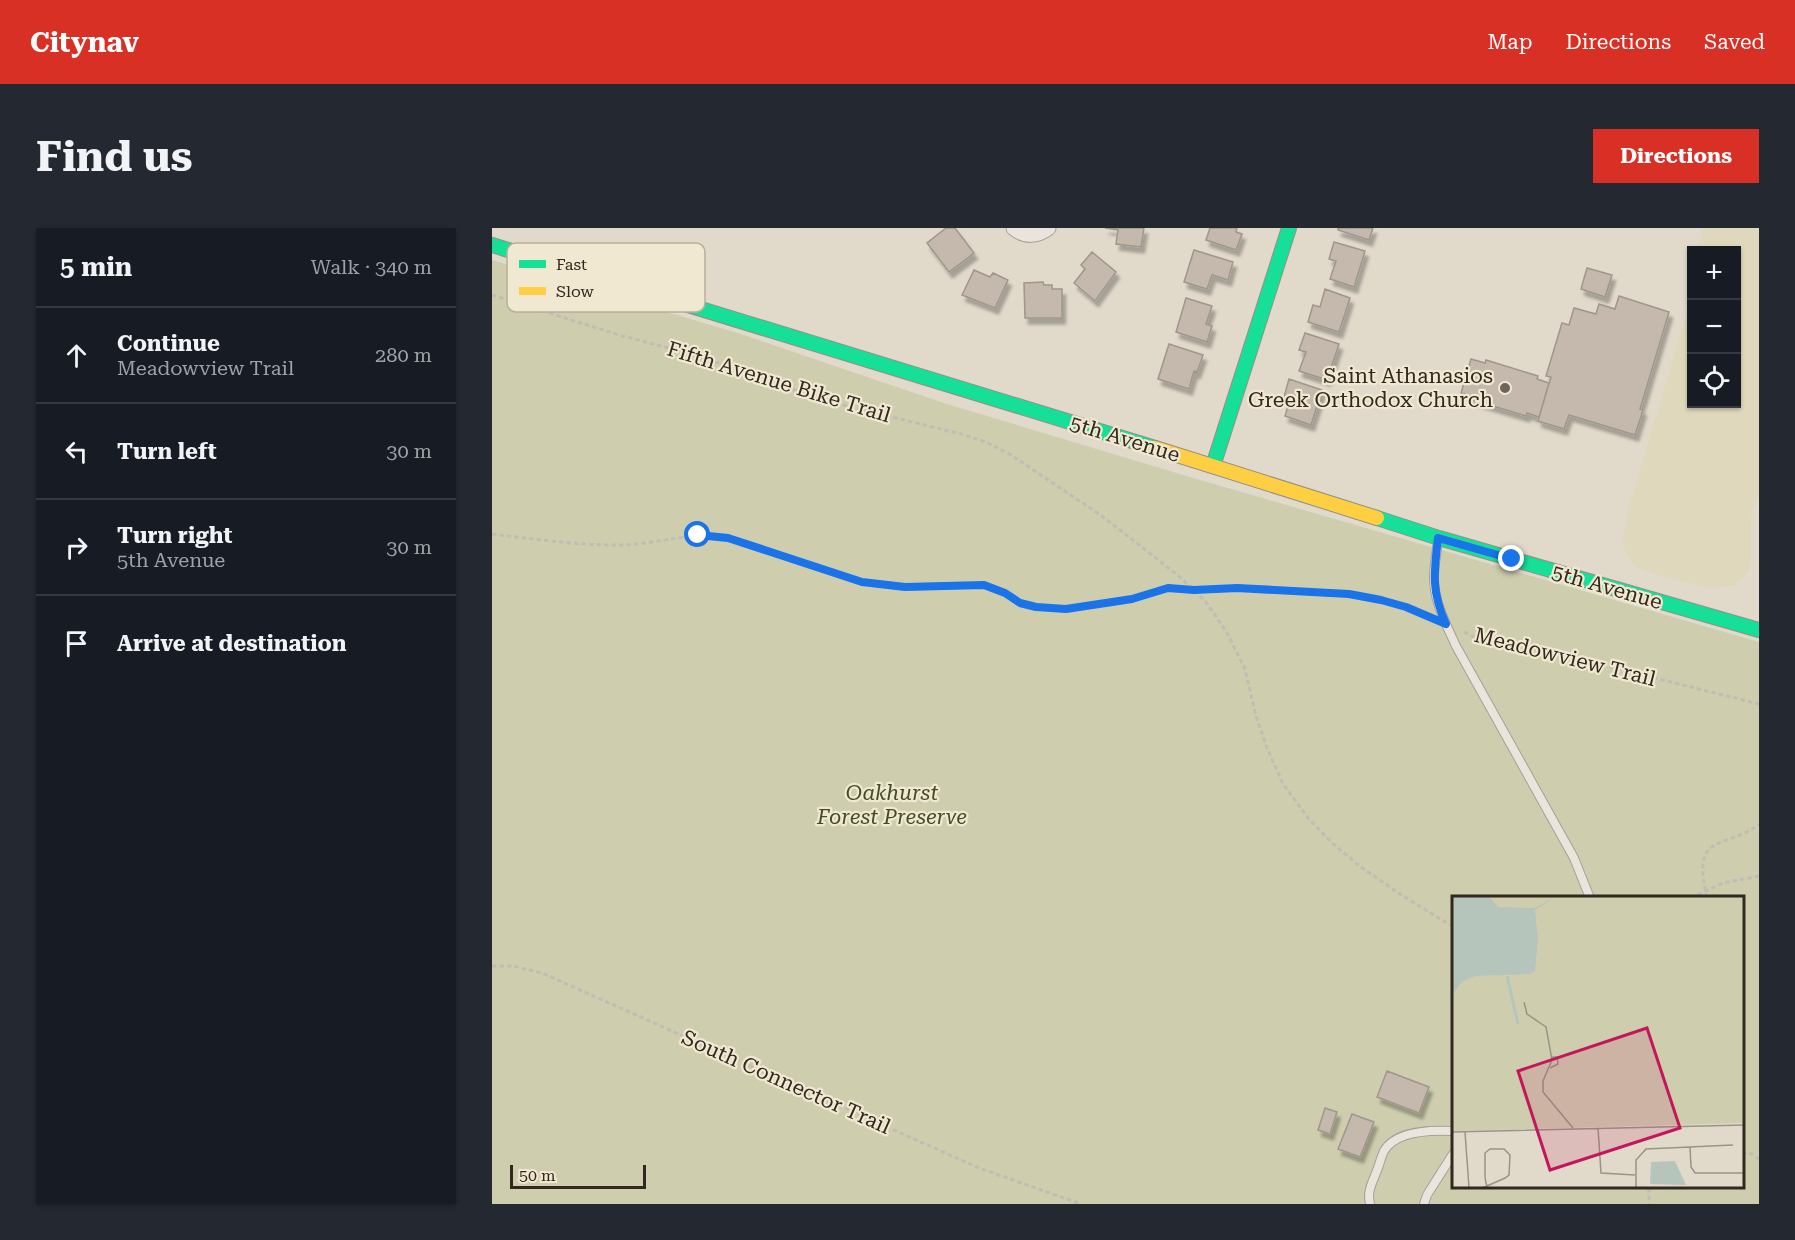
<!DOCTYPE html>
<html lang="en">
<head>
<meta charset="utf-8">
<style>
  :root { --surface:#171b24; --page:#242831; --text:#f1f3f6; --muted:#9ea1a6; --line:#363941; --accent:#d93025 }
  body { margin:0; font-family:"Roboto Serif",serif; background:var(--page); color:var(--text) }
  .controls { position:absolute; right:18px; top:18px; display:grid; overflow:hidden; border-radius:0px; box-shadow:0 2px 4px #0004 }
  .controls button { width:54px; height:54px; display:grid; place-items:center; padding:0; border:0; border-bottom:2px solid var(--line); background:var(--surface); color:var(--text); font:30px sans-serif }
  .scale { position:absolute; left:18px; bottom:15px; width:136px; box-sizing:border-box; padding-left:6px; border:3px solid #32281e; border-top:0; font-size:16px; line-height:21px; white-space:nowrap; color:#32281e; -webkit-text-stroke:4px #f1e8d1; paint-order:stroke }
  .stop { position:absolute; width:18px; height:18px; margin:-14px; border:4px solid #1a73e8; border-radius:50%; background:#fff }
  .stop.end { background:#1a73e8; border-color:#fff; box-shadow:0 2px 6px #0008 }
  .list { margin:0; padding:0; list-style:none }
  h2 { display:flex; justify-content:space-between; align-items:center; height:78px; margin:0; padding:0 24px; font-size:26px }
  h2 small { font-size:20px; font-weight:400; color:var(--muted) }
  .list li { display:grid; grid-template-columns:39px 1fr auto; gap:18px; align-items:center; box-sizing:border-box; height:96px; padding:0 24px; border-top:2px solid var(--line) }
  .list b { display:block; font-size:22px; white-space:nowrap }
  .list p { margin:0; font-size:20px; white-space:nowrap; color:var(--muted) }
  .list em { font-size:20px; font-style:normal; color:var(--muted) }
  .icon { flex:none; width:33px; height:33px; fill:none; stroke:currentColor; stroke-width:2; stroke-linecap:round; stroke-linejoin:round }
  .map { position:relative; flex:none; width:1267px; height:976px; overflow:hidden; border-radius:0px }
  header { display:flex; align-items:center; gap:36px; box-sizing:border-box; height:84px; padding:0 30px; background:var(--accent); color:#fff }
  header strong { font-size:28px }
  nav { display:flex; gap:33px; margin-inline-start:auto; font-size:21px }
  .intro { display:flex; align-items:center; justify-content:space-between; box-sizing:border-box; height:144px; padding:0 36px }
  h1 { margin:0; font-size:42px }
  .button { padding:15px 27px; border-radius:0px; background:var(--accent); color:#fff; font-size:21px; font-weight:700 }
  main { display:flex; gap:36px; padding:0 36px }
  aside { flex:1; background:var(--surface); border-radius:0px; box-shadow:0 2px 4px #0004 }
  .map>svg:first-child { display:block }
  .farmland { fill:#dfd8bd }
  .green { fill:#ceceaf; fill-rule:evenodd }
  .building { fill:#c4b9ac; stroke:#a0968b; stroke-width:1.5; filter:url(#shadow) }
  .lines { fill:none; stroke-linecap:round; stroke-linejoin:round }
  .lane-casing { stroke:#a69f95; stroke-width:10 }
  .street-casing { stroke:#a69f95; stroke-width:17 }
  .fast-casing { stroke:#958f84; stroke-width:16 }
  .slow-casing { stroke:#958f84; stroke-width:16 }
  .path { stroke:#c1bcb4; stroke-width:3; stroke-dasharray:4.5 3; stroke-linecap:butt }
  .lane { stroke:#e9e5dc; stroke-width:8 }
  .street { stroke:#e9e5dc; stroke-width:15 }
  .fast { stroke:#16e098; stroke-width:14 }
  .slow { stroke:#ffcf43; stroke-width:14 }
  .route { stroke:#1a73e8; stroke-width:8 }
  .poi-dot { fill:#6f665b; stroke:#f1e8d1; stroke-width:2 }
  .labels { text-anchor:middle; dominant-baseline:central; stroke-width:4.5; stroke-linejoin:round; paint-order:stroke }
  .poi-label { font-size:21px; fill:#32281e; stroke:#f1e8d1; text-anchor:end }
  .street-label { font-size:21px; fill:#32281e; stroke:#f1e8d1 }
  .park-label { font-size:21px; font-style:italic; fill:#424c27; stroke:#f1e8d1 }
  .inset-river { fill:none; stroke:#b6c5bc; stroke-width:3 }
  .inset-road { fill:none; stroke:#9b9386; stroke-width:1.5 }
  .view { fill:#c2185b; fill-opacity:0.15; stroke:#c2185b; stroke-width:3 }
  .inset-edge { fill:none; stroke:#32281e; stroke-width:3 }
  .key { fill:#f1e8d1; stroke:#b8ae9b; stroke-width:1.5 }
  .key-label { font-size:16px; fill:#32281e }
</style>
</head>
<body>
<header>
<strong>Citynav</strong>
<nav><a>Map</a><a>Directions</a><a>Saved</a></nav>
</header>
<div class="intro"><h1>Find us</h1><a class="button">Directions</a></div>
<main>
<aside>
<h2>5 min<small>Walk · 340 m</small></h2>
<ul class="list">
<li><svg class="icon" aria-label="ahead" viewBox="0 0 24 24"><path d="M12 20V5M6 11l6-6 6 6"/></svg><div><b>Continue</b><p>Meadowview Trail</p></div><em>280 m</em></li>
<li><svg class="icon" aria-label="left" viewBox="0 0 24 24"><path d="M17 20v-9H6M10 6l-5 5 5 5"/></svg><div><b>Turn left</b></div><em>30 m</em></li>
<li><svg class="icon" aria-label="right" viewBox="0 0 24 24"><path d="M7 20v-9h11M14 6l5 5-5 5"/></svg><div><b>Turn right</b><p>5th Avenue</p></div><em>30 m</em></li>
<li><svg class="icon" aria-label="arrive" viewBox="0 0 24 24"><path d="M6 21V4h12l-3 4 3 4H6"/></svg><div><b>Arrive at destination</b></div></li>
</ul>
</aside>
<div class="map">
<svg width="1267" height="976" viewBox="0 0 1267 976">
  <defs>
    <filter id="shadow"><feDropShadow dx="3.5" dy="6" stdDeviation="1.5" flood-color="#0004"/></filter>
  </defs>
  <rect width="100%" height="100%" fill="#e1dacb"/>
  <path class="farmland" d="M1211 0H1267V269L1260 282 1259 292V331L1257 341 1251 350 1242 357 1220 361 1165 347 1149 341 1139 334 1133 324 1131 313 1132 299 1138 275 1195 84 1199 59 1200 176H1244V22H1205Z"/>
  <path class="green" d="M0 32 249 106 455 176 698 249 1267 414V976H0ZM961 670H1250V960H961Z"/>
  <path class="building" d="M454 0H463L482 25 457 44 435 15Z
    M613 0H652L649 19 624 16 626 2Z
    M718 0H745L744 4 750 6 744 22 714 12Z
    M846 0H881L877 12 846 2Z
    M842 14 873 23 862 59 838 51 844 33 837 31Z
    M702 22 741 34 736 52 720 47 715 61 692 54Z
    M600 24 624 44 603 73 582 55 593 41 589 37Z
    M1095 40 1120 47 1113 69 1089 61Z
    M482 42 498 49 501 45 516 52 503 80 470 67Z
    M551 54 552 57H560V61H570V90H533L532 55Z
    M833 61 858 70 847 104 816 94 821 77 828 79Z
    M1127 68 1177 84 1148 181 1151 182 1143 207 1077 187 1072 201 1046 193 1059 149 1054 148 1070 95 1077 97 1082 80 1104 86 1107 76 1123 81Z
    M694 70 720 78 714 96 720 98 715 114 684 104Z
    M813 105 847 116 835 152 807 143 814 124 807 122Z
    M677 116 711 127 705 144 702 143 697 161 666 151Z
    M979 131 993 135 994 132 1046 148 1045 151 1057 155 1047 189 1035 185 1034 188 981 172 982 169 969 165Z
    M797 151 830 162 819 197 793 188 798 171 792 169Z
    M895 843 937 859 927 885 885 869Z
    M833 880 845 884 838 906 826 902Z
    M860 886 882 894 868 929 846 921Z"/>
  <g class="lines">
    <g class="lane-casing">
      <path id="lane" d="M946 311C945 324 942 337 942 350 942 374 954 396 964 418L1082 630 1098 670
        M878 976C875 964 880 955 884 945 887 938 889 929 892 923 904 902 940 902 961 903
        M932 976 935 967 961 926"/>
    </g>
    <g class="street-casing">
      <path id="street" d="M522 0C533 9 545 8 556 0"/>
    </g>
    <g class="fast-casing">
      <path id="fast" d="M0 17 663 220
        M721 238 797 0
        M885 290 947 310 1267 402"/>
    </g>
    <g class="slow-casing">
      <path id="slow" d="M663 220 885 290"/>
    </g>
    <path class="path" d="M0 67 127 107 188 123 268 148 326 171 469 206 494 214 519 227 610 288 688 349 714 374 735 405 753 441 764 488 775 520 791 556 817 591 840 615 869 639 908 666 950 692 961 698
      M0 306C41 311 84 317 125 317 165 317 196 303 236 310L370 354 389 357 413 359 492 357 513 365 528 374 544 379 574 381 640 371 676 360 702 362 745 360 817 363 857 366 889 372 936 387
      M972 404 982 409 1042 424 1107 436 1267 476
      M1199 670 1231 655 1267 648
      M1215 670C1200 605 1226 623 1267 597
      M0 738H21L50 745 487 940 589 976
      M1250 924 1260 926 1267 931
      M1157 960V976"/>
    <use href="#lane" class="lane"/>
    <use href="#street" class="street"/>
    <use href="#fast" class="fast"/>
    <use href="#slow" class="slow"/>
  </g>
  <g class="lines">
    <path class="route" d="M206 307 236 310 370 354 413 359 492 357 513 365 528 375 544 379 574 381 640 371 676 360 702 362 745 360 857 366 889 372 914 379 954 396C939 363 942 344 946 310L1020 331"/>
  </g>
  <circle class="poi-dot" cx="1013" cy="160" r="6"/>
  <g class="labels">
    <g class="poi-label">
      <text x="1001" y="148">Saint Athanasios<tspan x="1001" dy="24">Greek Orthodox Church</tspan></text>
    </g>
    <g class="street-label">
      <text transform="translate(287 154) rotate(17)">Fifth Avenue Bike Trail</text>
      <text transform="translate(633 211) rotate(17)">5th Avenue</text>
      <text transform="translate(1115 359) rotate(16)">5th Avenue</text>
      <text transform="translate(1073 429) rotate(14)">Meadowview Trail</text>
      <text transform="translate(294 854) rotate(24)">South Connector Trail</text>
    </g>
    <g class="park-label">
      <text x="400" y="565">Oakhurst<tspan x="400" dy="24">Forest Preserve</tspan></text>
    </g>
  </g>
  <g transform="translate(960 668)">
    <rect width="292" height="292" fill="#e1dacb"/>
    <path d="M0 0H292V227L0 235Z" fill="#ceceaf"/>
    <path d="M0 0H37L46 11 83 12 104 0 83 14 86 42 83 75 78 78 23 80 10 86 0 99ZM223 265 234 289 198 288 199 266Z" fill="#b6c5bc"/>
    <path class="inset-river" d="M55 80 66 128"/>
    <path class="inset-road" d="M72 106 75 118 94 131 100 164 91 185V196L121 232M98 172 106 168 105 161H100M146 232 149 277 183 279M0 236 293 229M13 236 17 292M238 251 239 271 243 277H293M30 292 35 290 53 282 57 279 58 259 52 253H38L33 257V281L34 287 35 290 36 292M184 292V264L194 253 281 249"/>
    <path class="view" d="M195 132 228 232 98 274 66 175Z"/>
    <rect width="292" height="292" class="inset-edge"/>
  </g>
  <rect x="15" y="15" width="198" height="69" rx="9" class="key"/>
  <rect x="27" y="32" width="27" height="8" fill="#16e098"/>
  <rect x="27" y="59" width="27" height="8" fill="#ffcf43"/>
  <g class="key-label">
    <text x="64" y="42">Fast</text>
    <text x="64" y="69">Slow</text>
  </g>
</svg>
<div class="controls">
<button>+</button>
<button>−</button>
<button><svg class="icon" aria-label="locate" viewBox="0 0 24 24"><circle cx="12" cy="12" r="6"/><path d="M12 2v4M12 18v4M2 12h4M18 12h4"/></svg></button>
</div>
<div class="scale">50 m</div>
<div class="stop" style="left:206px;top:307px"></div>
<div class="stop end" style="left:1020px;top:331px"></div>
</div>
</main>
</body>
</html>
